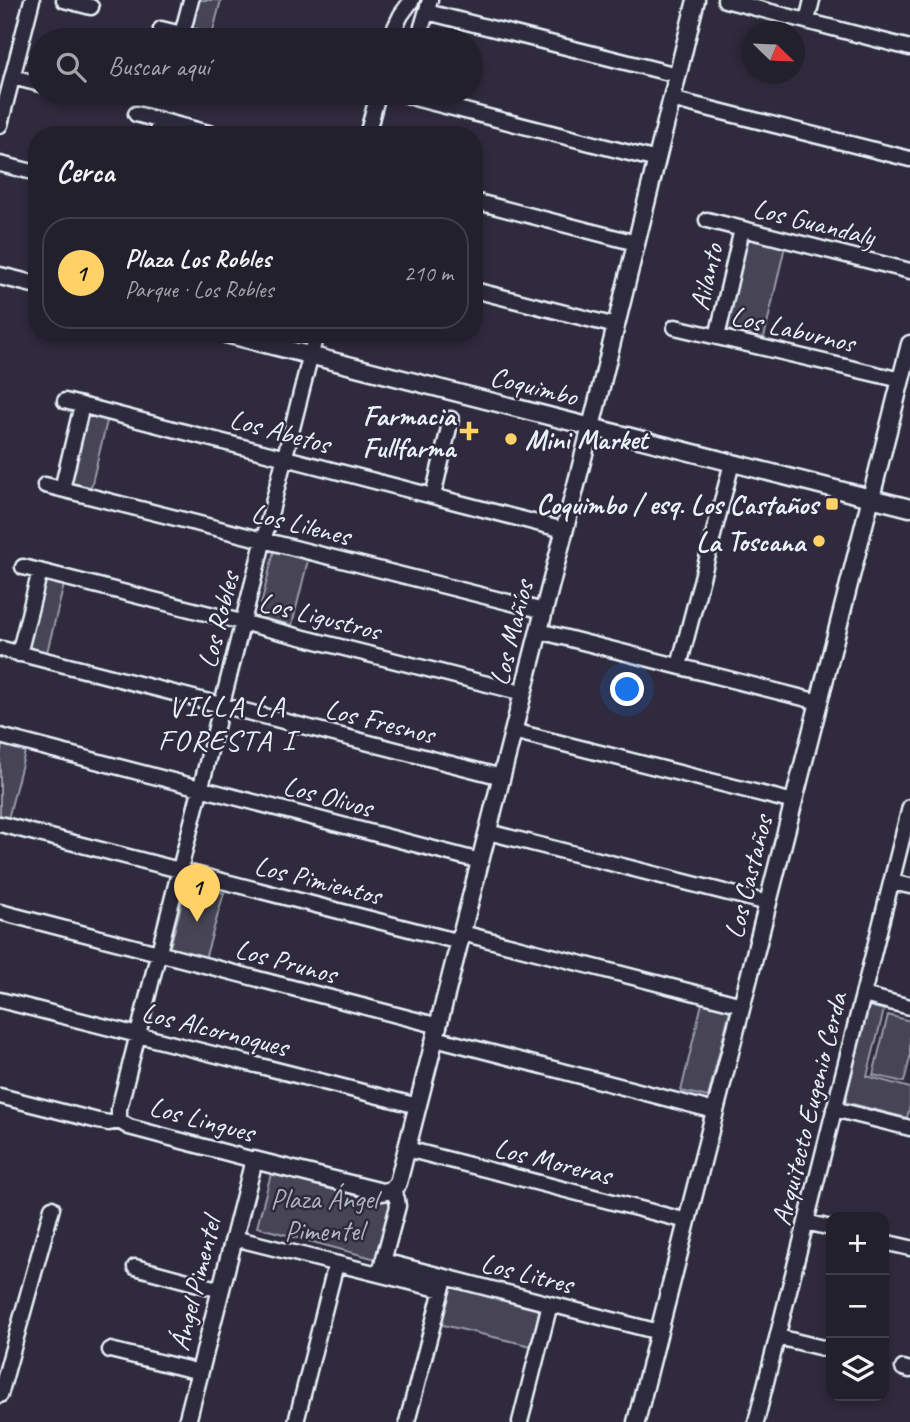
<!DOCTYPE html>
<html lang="es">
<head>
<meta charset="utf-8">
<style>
  :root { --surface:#23202e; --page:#2f2d3a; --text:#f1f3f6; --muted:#a3a3aa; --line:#403e4a; --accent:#ffd166 }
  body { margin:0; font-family:Caveat,sans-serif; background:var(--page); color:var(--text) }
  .controls { position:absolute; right:21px; bottom:21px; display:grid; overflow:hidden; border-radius:14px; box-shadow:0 4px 10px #0003 }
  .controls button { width:63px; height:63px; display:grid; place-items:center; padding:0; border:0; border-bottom:2px solid var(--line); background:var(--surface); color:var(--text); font:35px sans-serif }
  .compass { position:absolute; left:742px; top:21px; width:63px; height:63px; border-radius:50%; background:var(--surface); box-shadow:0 4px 10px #0003; rotate:113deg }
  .you { position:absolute; left:628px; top:690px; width:24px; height:24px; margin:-18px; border:5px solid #fff; border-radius:50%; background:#1a73e8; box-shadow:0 0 0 10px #1a73e833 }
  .badge { display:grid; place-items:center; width:46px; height:46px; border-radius:50%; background:var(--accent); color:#111; font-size:23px; font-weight:700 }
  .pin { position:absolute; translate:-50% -58px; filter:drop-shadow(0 2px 4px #0008) }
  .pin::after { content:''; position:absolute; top:37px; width:24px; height:21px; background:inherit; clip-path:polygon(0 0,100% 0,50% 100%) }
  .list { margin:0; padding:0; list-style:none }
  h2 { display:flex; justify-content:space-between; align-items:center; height:91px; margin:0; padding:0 28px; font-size:30px }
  h2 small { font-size:23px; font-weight:400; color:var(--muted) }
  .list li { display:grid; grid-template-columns:46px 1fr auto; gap:21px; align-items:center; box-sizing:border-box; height:112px; margin:0 14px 14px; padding:0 14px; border:2px solid var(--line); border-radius:28px }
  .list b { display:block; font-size:26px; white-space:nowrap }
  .list p { margin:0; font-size:23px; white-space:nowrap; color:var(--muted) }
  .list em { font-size:23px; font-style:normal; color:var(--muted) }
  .icon { flex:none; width:38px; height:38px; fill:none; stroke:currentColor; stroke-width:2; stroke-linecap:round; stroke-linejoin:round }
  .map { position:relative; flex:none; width:910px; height:1422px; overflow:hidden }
  .search { position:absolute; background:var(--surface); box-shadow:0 4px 10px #0003; left:28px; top:28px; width:455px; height:77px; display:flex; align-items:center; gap:18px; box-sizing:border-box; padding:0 24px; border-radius:38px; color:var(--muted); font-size:26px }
  .panel { position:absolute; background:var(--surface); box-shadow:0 4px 10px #0003; left:28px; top:126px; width:455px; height:217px; border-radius:28px }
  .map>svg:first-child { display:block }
  .green { fill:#464455; stroke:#979aa6; stroke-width:2 }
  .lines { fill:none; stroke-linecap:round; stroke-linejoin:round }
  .minor-casing { stroke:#e8f1f8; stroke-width:19 }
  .tertiary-casing { stroke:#e8f1f8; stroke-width:21 }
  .minor { stroke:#2f2a3d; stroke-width:14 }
  .tertiary { stroke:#2f2a3d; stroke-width:16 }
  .poi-dot { fill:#ffd166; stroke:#2f2a3d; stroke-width:2.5 }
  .labels { text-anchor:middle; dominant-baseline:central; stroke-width:5; stroke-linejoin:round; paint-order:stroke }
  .street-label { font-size:28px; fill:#e8f1f8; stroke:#2f2a3d }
  .poi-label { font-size:28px; font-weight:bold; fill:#e8f1f8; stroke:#2f2a3d; text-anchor:end }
  .park-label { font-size:28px; fill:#afb4bf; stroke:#2f2a3d }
  .neighbourhood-label { font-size:30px; letter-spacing:2px; fill:#e8f1f8; stroke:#2f2a3d }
</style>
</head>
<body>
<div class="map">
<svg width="910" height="1422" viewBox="0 0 910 1422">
  <rect width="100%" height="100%" fill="#2f2a3d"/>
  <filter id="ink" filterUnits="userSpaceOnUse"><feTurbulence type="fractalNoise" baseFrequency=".0143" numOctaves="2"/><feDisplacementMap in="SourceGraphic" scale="14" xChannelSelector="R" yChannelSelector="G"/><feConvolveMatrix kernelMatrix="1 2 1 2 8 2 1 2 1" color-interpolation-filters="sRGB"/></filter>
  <g filter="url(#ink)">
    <path class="green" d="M197 0H221L212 35 189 29Z
      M747 237 785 246 764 338 725 329Z
      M86 411 108 417 91 487 68 482Z
      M274 551 308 560 292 625 258 617Z
      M42 576 65 581 47 652 24 647Z
      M3 742 26 748 8 819 0 817V755Z
      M187 883 224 893 205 959 169 951Z
      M702 1003 730 1010 708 1097 681 1091Z
      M869 1006 884 1010 867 1076 910 1088V1106L907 1118 845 1102Z
      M888 1015 910 1021V1058L904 1082 873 1075Z
      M272 1170 391 1202 376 1259 257 1227Z
      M453 1285 540 1307 531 1346 439 1324 449 1290Z"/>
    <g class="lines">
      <g class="minor-casing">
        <path id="minor" d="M64 0 91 7
          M725 0 910 48
          M427 12 677 75
          M807 21 812 0
          M161 29 206 40
          M182 34 191 0
          M389 40 401 15 412 0
          M418 40 430 0
          M12 77 40 84
          M402 93 418 99 657 160
          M671 99 910 159
          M136 114 216 135
          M0 125 32 0
          M156 135 160 120
          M367 135 377 98 376 93
          M0 164 37 173
          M474 201 636 243
          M707 220 910 271
          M474 290 616 326
          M675 327 901 380
          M717 337 742 229
          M65 401 564 530
          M45 485 544 611
          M62 489 82 405
          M433 496 451 419
          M23 567 523 693
          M539 631 819 702
          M2 649 502 777
          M19 654 40 571
          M679 666 732 463
          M513 731 794 802
          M0 736 480 861
          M0 824 460 942
          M488 832 768 903
          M891 882 910 886
          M0 912 439 1026
          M462 933 742 1005
          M863 995 910 1007
          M0 1000 418 1106
          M435 1038 715 1111
          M0 1096 98 1121 109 1123 119 1121 129 1127 254 1160
          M834 1109 910 1128
          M119 1121V1109L316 334
          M407 1149 687 1221
          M806 1222 831 1228
          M234 1238 442 1290
          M884 1242 910 1248
          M383 1261 659 1332
          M135 1267 221 1290
          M381 1269 398 1206 397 1199 392 1190
          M778 1337 831 1350
          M110 1350 200 1372
          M903 1368 910 1370
          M0 1395 52 1208
          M296 1422 336 1264
          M407 1422 444 1282
          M520 1422 550 1304
          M756 1422 910 807"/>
      </g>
      <g class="tertiary-casing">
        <path id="tertiary" d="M0 276 37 285
          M226 334 910 508
          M187 1422 254 1160 382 1192 392 1190 398 1183 597 403 696 0
          M636 1422 910 344"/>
      </g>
      <use href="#minor" class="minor"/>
      <use href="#tertiary" class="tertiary"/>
    </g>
  </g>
  <g class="poi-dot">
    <path d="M465.5 420.5h7v7h7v7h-7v7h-7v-7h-7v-7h7z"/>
    <circle cx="511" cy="439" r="7"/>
    <rect x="825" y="497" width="14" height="14" rx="3.5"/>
    <circle cx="819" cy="541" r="7"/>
  </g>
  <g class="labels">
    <g class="street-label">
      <text transform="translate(814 222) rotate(14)">Los Guandaly</text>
      <text transform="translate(706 277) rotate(-77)">Ailanto</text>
      <text transform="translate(793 329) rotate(13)">Los Laburnos</text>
      <text transform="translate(534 386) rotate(14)">Coquimbo</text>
      <text transform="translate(280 431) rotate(15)">Los Abetos</text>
      <text transform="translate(301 524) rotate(14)">Los Lilenes</text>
      <text transform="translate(320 616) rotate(14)">Los Ligustros</text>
      <text transform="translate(218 620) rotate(-76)">Los Robles</text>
      <text transform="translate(511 633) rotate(-76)">Los Mañíos</text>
      <text transform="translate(380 721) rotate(14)">Los Fresnos</text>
      <text transform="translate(328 796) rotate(15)">Los Olivos</text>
      <text transform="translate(748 877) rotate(-76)">Los Castaños</text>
      <text transform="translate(318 880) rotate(14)">Los Pimientos</text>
      <text transform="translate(286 961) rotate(15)">Los Prunos</text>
      <text transform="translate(215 1029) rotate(14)">Los Alcornoques</text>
      <text transform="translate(809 1109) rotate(-76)">Arquitecto Eugenio Cerda</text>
      <text transform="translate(202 1119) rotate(15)">Los Lingues</text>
      <text transform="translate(553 1161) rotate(14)">Los Moreras</text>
      <text transform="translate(527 1273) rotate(14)">Los Litres</text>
      <text transform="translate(195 1284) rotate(-76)">Ángel Pimentel</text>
    </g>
    <g class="poi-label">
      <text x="455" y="415">Farmacia<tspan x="455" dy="32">Fullfarma</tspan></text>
      <text x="525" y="439" text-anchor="start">Mini Market</text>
      <text x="818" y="504">Coquimbo / esq. Los Castaños</text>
      <text x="805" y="541">La Toscana</text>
    </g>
    <g class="park-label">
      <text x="324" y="1198">Plaza Ángel<tspan x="324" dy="32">Pimentel</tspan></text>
    </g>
    <g class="neighbourhood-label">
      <text x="227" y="706">VILLA LA<tspan x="227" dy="34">FORESTA I</tspan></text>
    </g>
  </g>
</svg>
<div class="controls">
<button>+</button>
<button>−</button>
<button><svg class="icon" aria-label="layers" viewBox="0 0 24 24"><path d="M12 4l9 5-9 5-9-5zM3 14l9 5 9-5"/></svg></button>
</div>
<svg class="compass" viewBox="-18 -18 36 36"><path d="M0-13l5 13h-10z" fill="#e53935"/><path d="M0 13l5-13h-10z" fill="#a3a3aa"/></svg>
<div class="you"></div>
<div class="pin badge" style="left:197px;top:922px">1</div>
<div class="search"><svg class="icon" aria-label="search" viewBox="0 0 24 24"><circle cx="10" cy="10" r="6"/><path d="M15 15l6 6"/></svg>Buscar aquí</div>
<section class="panel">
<h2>Cerca<small></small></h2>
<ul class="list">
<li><span class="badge">1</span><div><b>Plaza Los Robles</b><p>Parque · Los Robles</p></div><em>210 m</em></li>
</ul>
</section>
</div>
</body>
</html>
